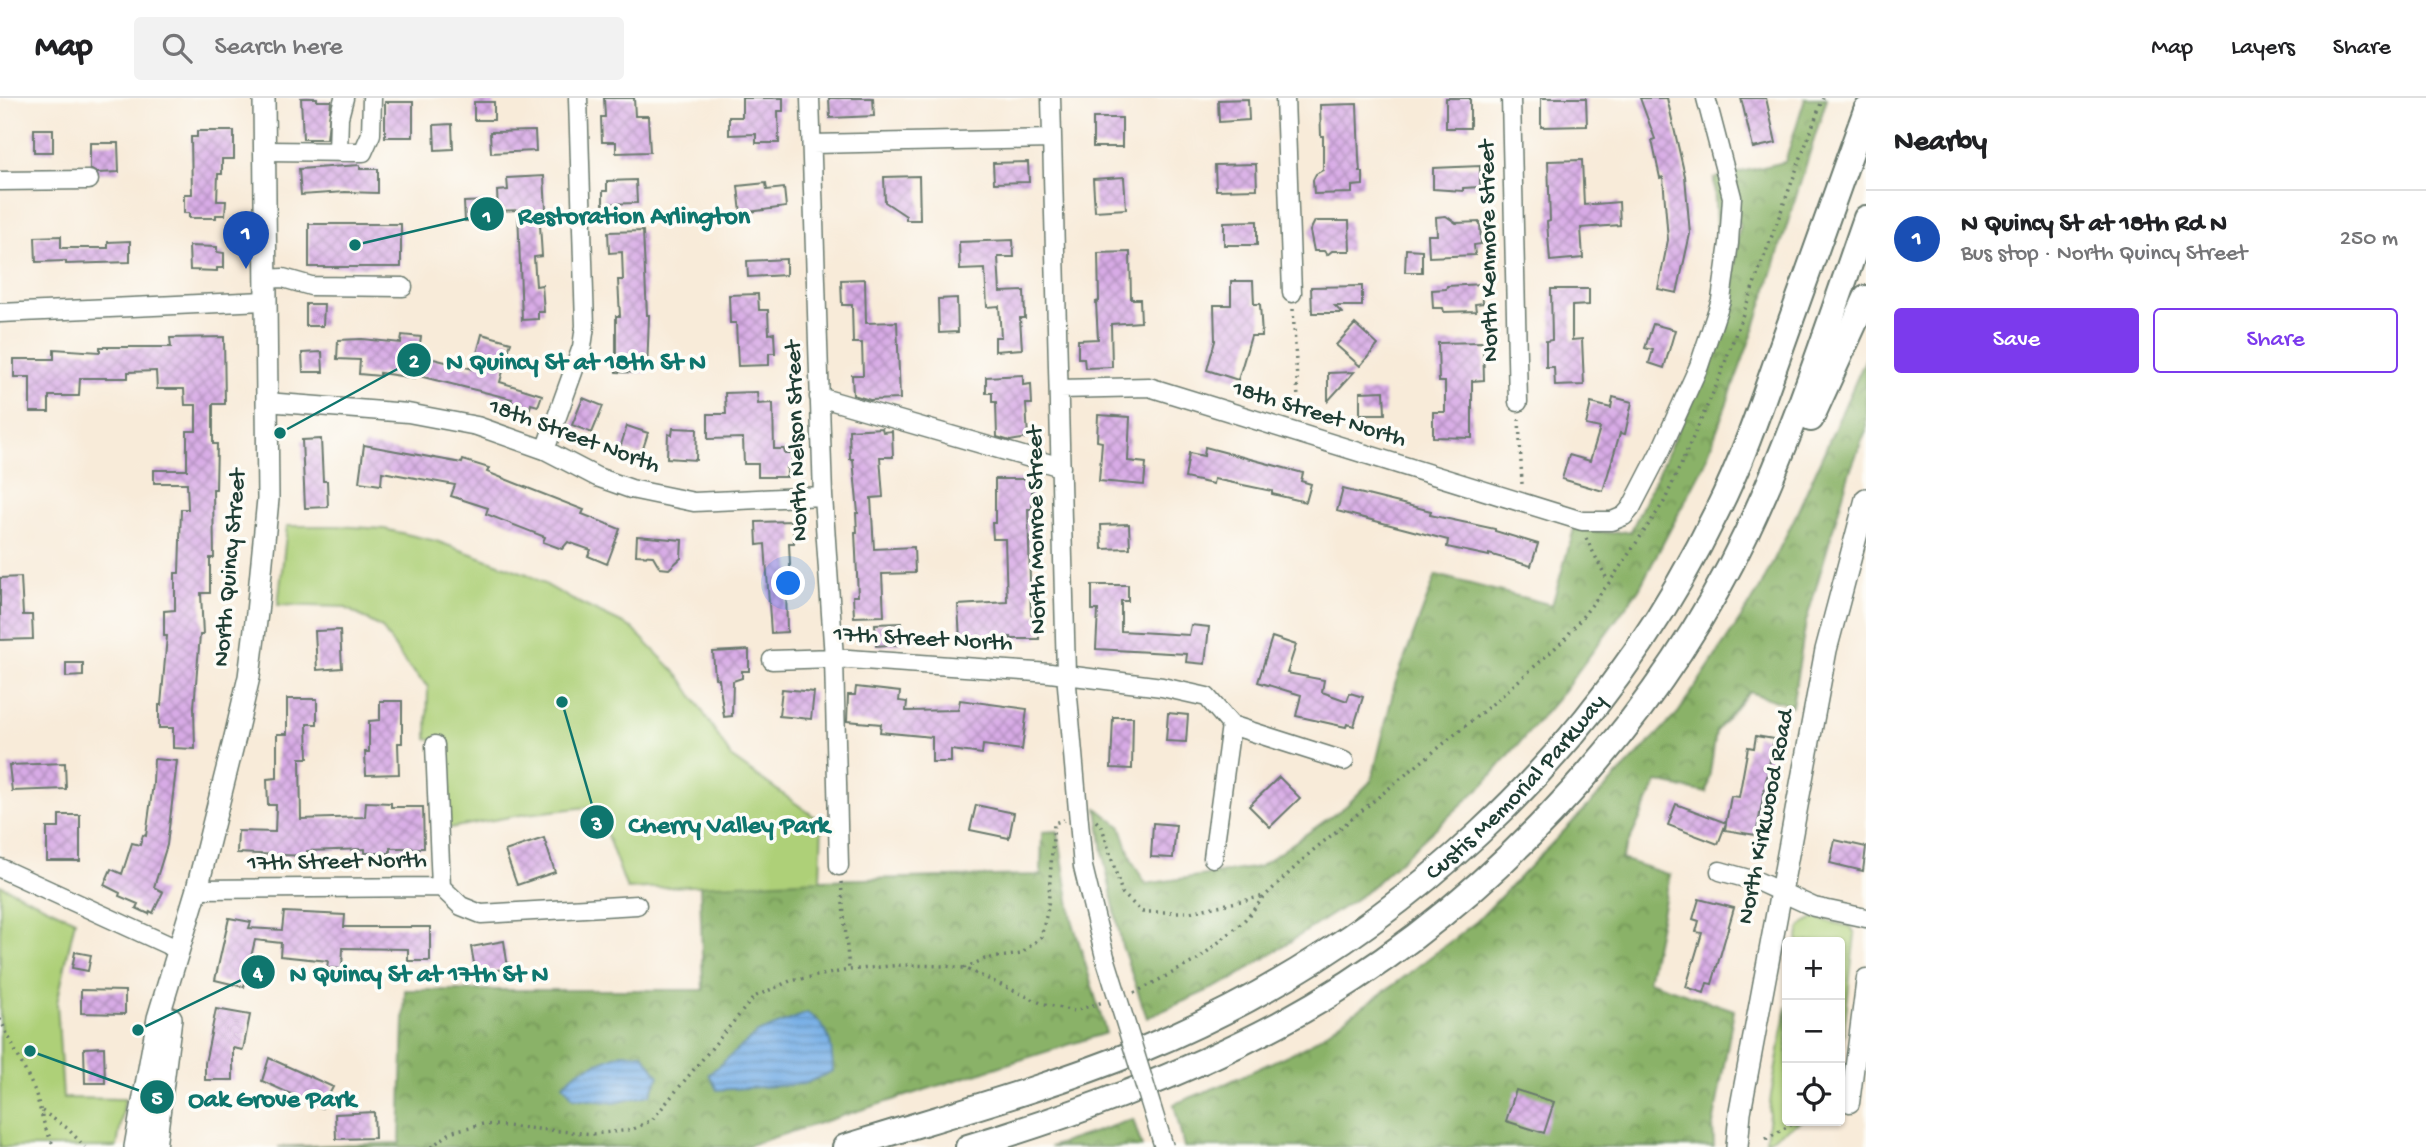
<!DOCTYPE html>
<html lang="en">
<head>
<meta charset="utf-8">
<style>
  :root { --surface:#fff; --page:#f2f2f2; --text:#202124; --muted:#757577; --line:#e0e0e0; --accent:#7c3aed }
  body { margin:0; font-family:"Gochi Hand",sans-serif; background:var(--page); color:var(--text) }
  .controls { position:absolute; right:21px; bottom:21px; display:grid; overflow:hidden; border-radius:7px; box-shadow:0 2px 5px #0004 }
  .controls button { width:63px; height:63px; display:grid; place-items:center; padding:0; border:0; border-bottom:2px solid var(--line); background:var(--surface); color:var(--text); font:35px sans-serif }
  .you { position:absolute; left:789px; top:486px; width:24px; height:24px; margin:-18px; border:5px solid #fff; border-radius:50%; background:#1a73e8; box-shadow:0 0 0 10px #1a73e833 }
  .badge { display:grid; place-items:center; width:46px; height:46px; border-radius:50%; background:var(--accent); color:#fff; font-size:23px; font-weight:700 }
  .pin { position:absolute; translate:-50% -58px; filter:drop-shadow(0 2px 4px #0008) }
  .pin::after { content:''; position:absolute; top:37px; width:24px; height:21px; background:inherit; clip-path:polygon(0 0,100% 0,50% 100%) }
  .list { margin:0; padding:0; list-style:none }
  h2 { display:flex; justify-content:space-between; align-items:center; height:91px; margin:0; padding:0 28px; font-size:30px }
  h2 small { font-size:23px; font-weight:400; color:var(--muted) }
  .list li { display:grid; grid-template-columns:46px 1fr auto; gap:21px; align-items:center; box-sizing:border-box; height:98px; padding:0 28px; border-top:2px solid var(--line) }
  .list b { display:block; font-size:26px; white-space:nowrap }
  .list p { margin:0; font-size:23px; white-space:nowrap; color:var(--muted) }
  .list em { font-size:23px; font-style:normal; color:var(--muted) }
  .actions { display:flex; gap:14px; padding:21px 28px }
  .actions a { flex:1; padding:16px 0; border:2px solid var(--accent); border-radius:7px; text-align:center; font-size:24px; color:var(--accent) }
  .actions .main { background:var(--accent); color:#fff }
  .icon { flex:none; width:38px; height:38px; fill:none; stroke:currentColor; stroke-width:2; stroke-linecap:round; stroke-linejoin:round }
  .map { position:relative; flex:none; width:1866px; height:1049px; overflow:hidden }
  header { display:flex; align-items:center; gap:42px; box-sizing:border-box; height:98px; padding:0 35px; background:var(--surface); border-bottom:2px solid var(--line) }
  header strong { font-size:33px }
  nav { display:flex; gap:38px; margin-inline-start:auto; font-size:24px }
  .search { width:490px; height:63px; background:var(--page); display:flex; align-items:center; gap:18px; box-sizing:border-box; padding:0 24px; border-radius:7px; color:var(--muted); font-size:26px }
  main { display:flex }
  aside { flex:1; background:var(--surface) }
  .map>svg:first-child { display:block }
  .forest { fill:url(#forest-crowns); stroke:#54784e; stroke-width:2 }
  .park { fill:#aed078; stroke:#668656; stroke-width:2 }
  .water { fill:url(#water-rules); stroke:#4b768d; stroke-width:2 }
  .building { fill:url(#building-cross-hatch) }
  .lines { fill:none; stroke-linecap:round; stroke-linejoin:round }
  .minor-casing { stroke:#6b7a6e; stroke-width:21 }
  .major-casing { stroke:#6b7a6e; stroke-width:24 }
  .highway-casing { stroke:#6b7a6e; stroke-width:28 }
  .path { stroke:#6b7a6e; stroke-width:3.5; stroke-dasharray:2 5; stroke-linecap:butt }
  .minor { stroke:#fff; stroke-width:18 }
  .major { stroke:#fff; stroke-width:21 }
  .highway { stroke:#fff; stroke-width:24 }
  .minor-bridge-casing { stroke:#6b7a6e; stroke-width:21; stroke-linecap:butt }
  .minor-bridge { stroke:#fff; stroke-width:18 }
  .labels { text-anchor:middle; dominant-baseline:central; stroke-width:7; stroke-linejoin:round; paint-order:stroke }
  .street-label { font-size:24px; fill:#1f3d34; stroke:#fdfcf7 }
  .leader { fill:none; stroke:#0f766e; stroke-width:2.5 }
  .callout-dot { fill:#0f766e; stroke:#fdfcf7; stroke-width:2.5 }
  .mark-label { font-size:21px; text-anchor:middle; font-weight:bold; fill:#fff }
  .callout-label { font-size:26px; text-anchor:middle; font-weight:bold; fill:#0f766e; stroke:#fdfcf7; stroke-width:7; stroke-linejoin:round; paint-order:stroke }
</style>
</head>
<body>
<header>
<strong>Map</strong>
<div class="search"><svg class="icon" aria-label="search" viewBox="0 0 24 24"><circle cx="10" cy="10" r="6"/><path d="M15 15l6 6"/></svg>Search here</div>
<nav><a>Map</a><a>Layers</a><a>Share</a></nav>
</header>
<main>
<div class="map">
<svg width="1866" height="1049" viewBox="0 0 1866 1049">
  <defs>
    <pattern id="forest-crowns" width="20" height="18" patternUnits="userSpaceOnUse" patternTransform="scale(1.75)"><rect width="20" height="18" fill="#8ab268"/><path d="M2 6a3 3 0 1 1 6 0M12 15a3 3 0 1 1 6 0" fill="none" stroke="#709256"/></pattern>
    <pattern id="water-rules" width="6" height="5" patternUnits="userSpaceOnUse" patternTransform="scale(1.75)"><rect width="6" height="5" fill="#77afe6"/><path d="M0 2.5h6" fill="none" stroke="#6190bb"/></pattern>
    <pattern id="building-cross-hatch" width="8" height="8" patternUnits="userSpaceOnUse" patternTransform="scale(1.75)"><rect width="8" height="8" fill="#d8abe6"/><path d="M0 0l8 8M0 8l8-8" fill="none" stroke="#af8cbb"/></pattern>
  </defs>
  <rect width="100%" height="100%" fill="#fdfcf7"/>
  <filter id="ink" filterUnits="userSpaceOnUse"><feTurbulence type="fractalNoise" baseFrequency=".0143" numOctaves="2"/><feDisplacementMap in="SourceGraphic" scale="14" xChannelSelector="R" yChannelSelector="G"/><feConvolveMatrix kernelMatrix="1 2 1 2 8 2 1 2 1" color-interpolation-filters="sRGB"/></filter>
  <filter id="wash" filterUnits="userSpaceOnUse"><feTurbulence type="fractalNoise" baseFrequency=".00686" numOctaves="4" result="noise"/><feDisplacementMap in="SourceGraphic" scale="28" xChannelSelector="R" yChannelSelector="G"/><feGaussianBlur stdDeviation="1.57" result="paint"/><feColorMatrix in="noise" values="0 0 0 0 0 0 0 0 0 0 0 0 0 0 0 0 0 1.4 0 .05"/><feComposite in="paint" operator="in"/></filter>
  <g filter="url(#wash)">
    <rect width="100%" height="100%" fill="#f8ebd9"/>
    <path class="forest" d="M1805 0H1827L1756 226 1704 367 1639 491 1558 600 1484 686 1365 795 1231 882 1147 920 1122 848 1104 761 1097 710 1121 729 1132 763 1146 786 1259 769 1346 708 1372 682 1395 586 1436 477 1552 507 1574 431 1613 435 1631 433 1704 276 1729 214 1740 124 1716 128 1714 80 1785 64Z
      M1866 260V332L1849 376 1806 524 1792 608 1749 594 1716 633 1707 695 1657 684 1621 761 1670 777 1648 883 1734 912 1713 1027 1714 1049H1184L1174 1006 1227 985 1307 948 1399 883 1477 823 1678 615 1758 494 1796 417Z
      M1058 733 1072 821 1106 935 743 1049H278L400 1045 405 892H703L700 787 820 782 1041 777 1042 734Z
      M1133 1021 1142 1049H1050Z"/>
    <path class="park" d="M287 428H337L384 431 436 443 527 476 573 502 632 530 682 581 732 660 822 724 820 782 627 791 596 708 526 716 444 731 439 643 427 641 428 589 406 566 382 530 344 509 278 507Z
      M0 787 75 822 57 905 63 1000 125 1001 117 1049H0Z
      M1815 820 1851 829 1855 836 1840 966V844H1798C1798 830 1801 825 1815 820Z
      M1787 908V1023H1801L1766 1043 1771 997Z"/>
    <path class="water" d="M807 915C831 929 832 946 833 973L804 986 717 992 709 976 757 935Z
      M622 955 643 956 659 978 650 997 615 1005 573 1000 563 986 578 973Z"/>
    <g id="blocks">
      <path class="building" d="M301 0H317V3H331L327 41H303Z
        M604 0H634L635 18H648L650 54 616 55V44H602L601 19H605Z
        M742 0H783V13H778L779 45H756V36L729 37V19H742Z
        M829 0H873L874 18 830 20Z
        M1446 0H1470V30H1446Z
        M1541 0H1586L1587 28 1541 29Z
        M1640 0H1667L1685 78 1690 136 1677 195 1658 191 1668 142 1663 79 1660 80 1652 42 1655 41Z
        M1741 0H1766L1776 45 1753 50Z
        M1248 1 1249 22 1219 24 1218 2Z
        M385 4H413V39H385Z
        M474 4H494V22H474Z
        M1357 6 1359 60 1360 74H1363V87L1352 88V95L1314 96 1313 82 1316 76 1323 72V38H1321L1320 7Z
        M1093 20H1122V49H1093Z
        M452 26 453 51 435 52 434 27Z
        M34 31H53V54H34Z
        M197 33H234V61H222V76H218L217 103H226L225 117H216V120H189V115H184V96H192L191 39H197Z
        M535 33 536 53 491 55 490 34Z
        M90 45H118L119 74 97 75 90 71Z
        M1582 62 1584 107 1619 104 1620 127 1581 130 1583 160 1550 163 1547 124 1550 123 1548 63Z
        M1028 64 1029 84 994 85 993 65Z
        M1256 66 1257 91 1216 92 1215 67Z
        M360 67V71H378V95L345 94 301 97 299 71Z
        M1480 68V89L1463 90V93L1433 91V70Z
        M544 78 546 111H539L542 158 534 159 536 188 542 187 544 214H538V221L522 222 518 112 498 113 497 93 508 92 507 80Z
        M919 78 920 122H906V118L885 104 884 79Z
        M1124 79 1126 111 1095 113 1093 81Z
        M636 82 637 105 603 106V93H607V83Z
        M766 85 767 92 784 90 786 109 741 115 738 88Z
        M487 103V123H465L464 104Z
        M1446 118 1456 125 1480 124 1481 146 1474 147 1475 157 1429 159 1428 137H1437L1436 119Z
        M1257 123V147H1224V124Z
        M1315 123H1349L1350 153H1332L1327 157 1324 153H1314L1310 133Z
        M309 126H401V169H309Z
        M643 133 647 217H649L647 275 616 274V218H620L618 182H623L622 154 609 155 608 134Z
        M61 138V150H108V144L130 143V164L66 166V163L36 164 35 139Z
        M1013 142 1014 159H998L1000 194 1024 193 1025 220H1020L1022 251 995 253V239H1001L999 208 987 209 985 171 960 172 959 144Z
        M189 148 217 149V154L224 155V170H217V173L190 172Z
        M1406 151 1422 152V174H1405Z
        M1130 154 1131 201H1140L1141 224 1111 226 1112 269 1085 270 1084 260H1078V242L1098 241 1096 204 1099 203 1098 155Z
        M786 161V177L748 179 747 163Z
        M865 181 866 225 897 224 900 301 870 302 853 297 852 277H863L862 245H853L852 207H842L841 182Z
        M1231 183H1253L1254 206H1260L1262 238H1251L1238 282 1207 272 1215 243 1214 207H1231Z
        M1482 186 1483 205 1475 206 1476 213 1444 214 1443 210H1433L1432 192 1446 191 1447 188Z
        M1362 188V208H1335L1342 215H1312L1311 189Z
        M1551 191H1589V207L1572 208V242L1582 241 1584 287 1555 288 1554 269H1546V243L1552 242Z
        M758 196 759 212H768L769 236 774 235 775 255H769V267L738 268 736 225H730L729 197Z
        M957 200 958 234 939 235 938 201Z
        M306 206H324L323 228H306Z
        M1355 226 1378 247 1360 268 1336 247Z
        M1653 226 1675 232 1664 270 1649 265 1653 252 1645 250Z
        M482 236 511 244 500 284 542 297 538 308 531 306 530 310 511 304 512 301 415 277V280L380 275V278L359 276 360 262 337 261 338 242 362 241 401 245 402 237 421 239 418 257 473 271Z
        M224 239 225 306H213V346H217L216 391H213L214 460H210V495H201L203 537H200L194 609 195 651 173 650V630H159V607H161L167 538H164V513L175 512V475H179L181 411H188L187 385H154V372H187V333H196V307H185L184 291H157L156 273 128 274V280H80L79 298H49V314H30V279H14V261H54V251L100 254V249H171L170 240Z
        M1483 244 1484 282 1472 283V340L1433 339V314H1445V284H1439L1438 245Z
        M322 254 323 274H303L302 255Z
        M1354 274 1328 303V275Z
        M1023 277V287L1031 286 1032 306H1026L1028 340 1010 343 997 339 996 304H992V295H986V279Z
        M1384 293 1385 316H1360V294Z
        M757 294 758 306 773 305 774 351H784L785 356H792V370H787V379H758V366H744L743 340 708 341V316H726L725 295Z
        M1613 299 1632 304 1625 336 1620 335 1603 393 1562 381 1569 357 1590 363 1600 330 1586 327 1591 305 1611 310Z
        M583 300 603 308 592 335 572 327Z
        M1098 317 1130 319 1128 363 1146 365 1144 387 1099 383 1102 344 1097 343Z
        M627 328 648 335 641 357 620 350Z
        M673 330 697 331 696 362 667 360 668 336 672 337Z
        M882 330 883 334 892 333 893 359H880L883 399 871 400 874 451 914 449 915 475 882 476 884 518 854 519 853 498H858L855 434H857L856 415H858L853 361H850L849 332Z
        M321 341 323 383H327L328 409 305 410 302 342Z
        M364 347 462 365 463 362 489 370 487 374 584 412 582 416 620 431 607 466 588 458 591 452 568 444 562 451 543 444 545 439 486 416 488 410 451 398 455 387 382 374 381 387 359 384Z
        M1205 349 1303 375 1301 383 1311 386 1306 404 1272 396V393L1214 381 1213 386 1185 380 1189 355 1204 358Z
        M995 381H1032V411H1028L1031 517H1039V541H1011V539L960 542 958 507 1007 504 1005 441H993L992 425H995Z
        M1343 391 1431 413 1430 417 1495 431V433L1538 446 1531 468 1489 456V458L1447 449 1448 442 1337 413Z
        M793 423 794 445H789L791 488H786L787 534 771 535 765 446 757 447 756 424Z
        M1129 426 1130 450 1102 451 1101 427Z
        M637 438 682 442 681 460 669 471 660 470 653 458 636 457Z
        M21 479 23 517H32L33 541 0 542V480Z
        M1092 487H1128V503H1121V533L1189 537 1191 527 1209 529 1205 566 1186 564 1187 556 1096 551 1098 512H1092Z
        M901 525 902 546 876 548 875 526Z
        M340 532 342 570 317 572 315 533Z
        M1272 539 1296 547 1287 575 1324 582 1322 594 1347 603 1350 595 1363 599 1354 628 1347 626 1346 629 1296 618 1301 597 1258 584Z
        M749 552V573H742V580L733 583 732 618 724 619 719 581 715 580 713 554Z
        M66 565H83V578L66 579Z
        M856 589 900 594 899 603 907 604 906 613 958 612 960 602 1027 611 1022 652 983 647 982 656 951 652V664H932V639L880 634 881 626 847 623 848 597H855Z
        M782 591 814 594 811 621 779 618Z
        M287 601H317V626H307L308 660H300L301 721 365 719 366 704 391 705V709H423L424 750H390V755H365V751L307 753V758L237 755 238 733 275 734 276 707H268L267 681 277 680V636H287Z
        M380 603H402V645H398L399 676 366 677 365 654H369V623L380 622Z
        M1168 615 1188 617 1186 644 1166 643Z
        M1113 619H1133L1132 671 1111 670Z
        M1756 638 1774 641 1756 737 1725 732 1726 725 1718 746 1668 727 1676 706 1726 725 1731 698 1739 699 1748 649 1754 650Z
        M154 661 177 663 167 747 154 789 163 794 153 815 150 813 149 816 136 810 138 806 119 798 120 795 104 787 111 771 122 776 132 745 140 747 143 737 146 738 153 686Z
        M65 665 66 691 12 693 9 667Z
        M1279 679 1300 700 1270 729 1249 708Z
        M976 707 1014 715 1009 740 970 732Z
        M59 717H80V763H47V730H59Z
        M1153 725 1176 727 1173 760 1151 759Z
        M544 740 555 774 517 787 505 753Z
        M1835 742 1866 749 1863 773 1830 765Z
        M1699 801 1734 810 1712 886 1707 885 1704 895 1686 889 1702 835 1696 834 1699 823 1693 821Z
        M284 814 345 817 344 829H430V863H408V851L343 850 342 871 327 870 328 863 280 858 281 845 255 842 244 889 215 882 229 820 251 824 249 830 282 832Z
        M504 843 508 870 476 876 471 849Z
        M75 854 91 857 88 873 72 870Z
        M81 892 125 893V916L81 915Z
        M216 911 250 917 243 952 233 950V982H205V965Z
        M104 949 105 985H85L84 950Z
        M269 960 333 989 322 1010 262 983Z
        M1516 992 1554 1004 1544 1035 1506 1023Z
        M374 1014 375 1040 336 1041 335 1016Z"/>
    </g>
  </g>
  <g filter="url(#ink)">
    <use href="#blocks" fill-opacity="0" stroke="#6b7a6e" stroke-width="2"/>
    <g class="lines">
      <g class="minor-casing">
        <path id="minor" d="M810 0 823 398 834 560 839 768
          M1051 0 1066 576 1083 769 1105 859
          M1285 0 1292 195
          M1511 0 1518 304
          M812 46 1051 41
          M265 53 363 54 371 36 372 0
          M338 54 339 19 344 0
          M0 83 89 82
          M265 181 283 180 311 188 403 189
          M0 215 265 203
          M1060 291 1149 289 1582 423H1612L1624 418 1631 410 1662 350 1699 268 1721 202 1729 145 1732 99 1706 0
          M819 299 1061 369
          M266 304 408 315 477 328 545 352 597 379 631 391 694 404 823 398
          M545 352 582 249 585 228 578 0
          M772 562 834 560 1050 575 1162 589 1207 599 1231 627 1344 663
          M435 647 441 789
          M1213 760 1231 627
          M0 770 179 852
          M1720 773 1759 784 1814 809 1866 820
          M197 791 441 789 461 808 481 816 637 807
          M1850 1005 1866 880"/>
      </g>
      <g class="major-casing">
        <path id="major" d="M135 1049 158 920 197 791 235 639 249 579 257 515 268 401 264 0
          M155 1049 171 920
          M1737 1049 1740 1014 1826 552 1866 401"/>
      </g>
      <g class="highway-casing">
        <g id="highway">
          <path d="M1811 321 1866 200"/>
          <path id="s1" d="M845 1049C944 1018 1045 991 1141 952 1391 849 1599 657 1717 413 1745 357 1764 298 1785 239 1812 164 1839 88 1866 12"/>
          <path d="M968 1049C1075 1016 1179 979 1279 926 1475 821 1652 635 1747 434 1795 333 1829 225 1866 120"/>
        </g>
      </g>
      <path class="path" d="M1293 211 1299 319
        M1519 321 1522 386
        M1586 440 1609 485
        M1096 723 1102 729 1122 795 1142 814H1190L1265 798
        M841 784 849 872
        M964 870 985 861 1021 856 1041 839 1048 810 1054 725 1064 722
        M1134 895 1197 862 1242 825 1265 798 1311 754 1497 602 1564 542 1609 485 1664 404 1717 286 1823 0
        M0 921 35 993 45 1029 54 1049
        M42 1013 67 1030 85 1049
        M1766 1041 1797 1023
        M431 1049 453 1033 483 1026 593 1036 631 1032 652 1022 754 899 790 883 849 872 901 867 946 868 964 870 1041 905 1074 913 1103 904"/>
      <use href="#minor" class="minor"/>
      <use href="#major" class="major"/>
      <use href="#highway" class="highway"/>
      <g class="minor-bridge-casing">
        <path id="minor-bridge" d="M1105 859 1164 1049"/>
      </g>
      <use href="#minor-bridge" class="minor-bridge"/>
    </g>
  </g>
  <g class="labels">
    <g class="street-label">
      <text transform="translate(1490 153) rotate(-91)">North Kenmore Street</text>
      <text transform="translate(1319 317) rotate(17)">18th Street North</text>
      <text transform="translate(574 339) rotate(20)">18th Street North</text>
      <text transform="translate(798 343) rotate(-92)">North Nelson Street</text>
      <text transform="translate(1038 432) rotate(-91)">North Monroe Street</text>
      <text transform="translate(231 470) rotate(-85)">North Quincy Street</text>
      <text transform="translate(923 542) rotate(3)">17th Street North</text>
      <text stroke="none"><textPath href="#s1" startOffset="774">Custis Memorial Parkway</textPath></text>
      <text transform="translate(1767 719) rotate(-79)">North Kirkwood Road</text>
      <text transform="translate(337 765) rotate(-1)">17th Street North</text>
    </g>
  </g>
  <path class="leader" d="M355 147L487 116M280 335L414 262M562 604L597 724M138 932L258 874M30 953L157 999"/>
  <g class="callout-dot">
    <circle cx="355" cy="147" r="7"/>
    <circle cx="280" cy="335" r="7"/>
    <circle cx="562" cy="604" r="7"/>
    <circle cx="138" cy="932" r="7"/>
    <circle cx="30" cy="953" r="7"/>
    <circle cx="487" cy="116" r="18"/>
    <circle cx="414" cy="262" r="18"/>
    <circle cx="597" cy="724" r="18"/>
    <circle cx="258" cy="874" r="18"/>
    <circle cx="157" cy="999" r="18"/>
  </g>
  <g class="mark-label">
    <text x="487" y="124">1</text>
    <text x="414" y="269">2</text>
    <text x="597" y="732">3</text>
    <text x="258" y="881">4</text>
    <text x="157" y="1006">5</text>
  </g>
  <g class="callout-label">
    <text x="634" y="125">Restoration Arlington</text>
    <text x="576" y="271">N Quincy St at 18th St N</text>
    <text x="729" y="734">Cherry Valley Park</text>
    <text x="419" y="883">N Quincy St at 17th St N</text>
    <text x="272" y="1008">Oak Grove Park</text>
  </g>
</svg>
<div class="controls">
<button>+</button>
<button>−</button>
<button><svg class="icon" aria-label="locate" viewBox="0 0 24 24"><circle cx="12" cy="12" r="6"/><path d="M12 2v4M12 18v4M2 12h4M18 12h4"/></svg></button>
</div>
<div class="you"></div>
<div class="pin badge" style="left:246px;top:171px;background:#1a4fb4">1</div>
</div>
<aside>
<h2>Nearby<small></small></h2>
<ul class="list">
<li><span class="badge" style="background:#1a4fb4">1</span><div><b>N Quincy St at 18th Rd N</b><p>Bus stop · North Quincy Street</p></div><em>250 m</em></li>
</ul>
<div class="actions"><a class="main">Save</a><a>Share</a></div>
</aside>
</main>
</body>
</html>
